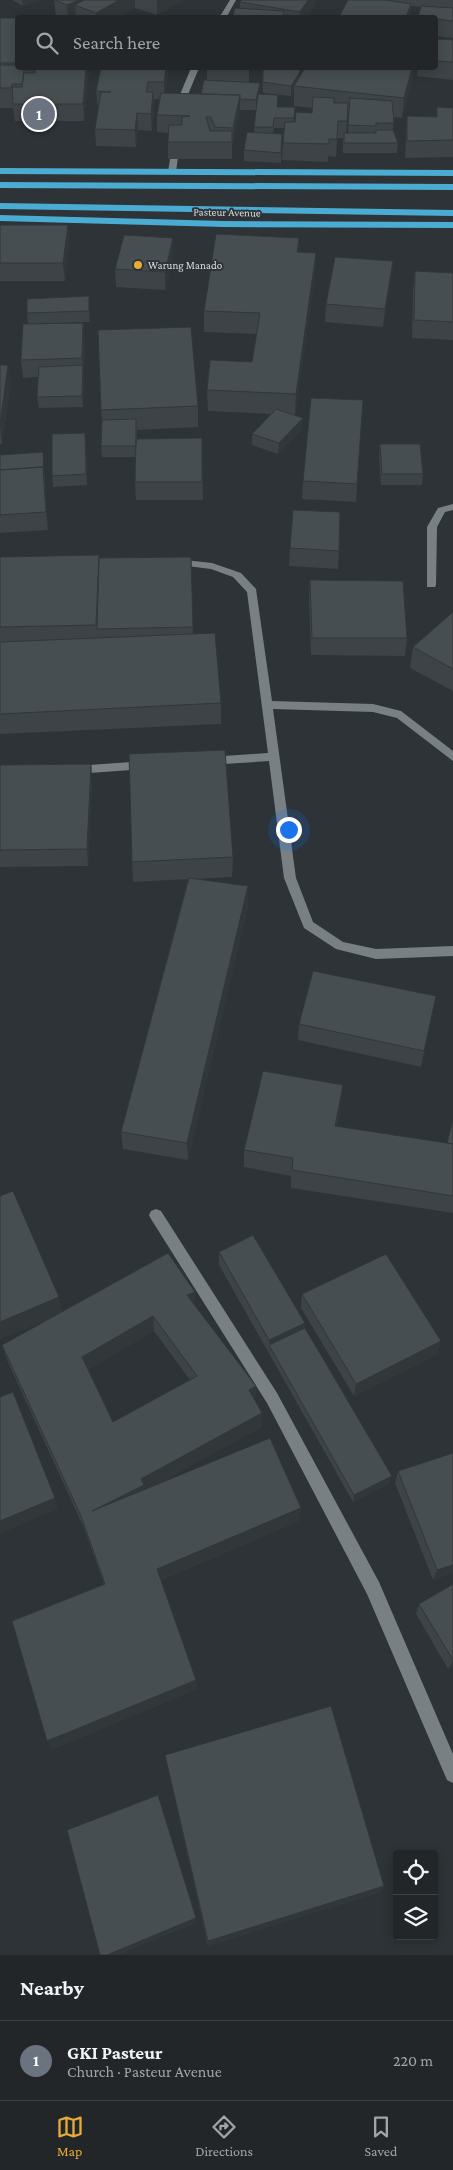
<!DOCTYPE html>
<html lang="en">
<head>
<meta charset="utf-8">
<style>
  :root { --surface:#222628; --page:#2a2e30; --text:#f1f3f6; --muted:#a2a5a8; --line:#3f4345; --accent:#e8ab37 }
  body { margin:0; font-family:"Crimson Pro",serif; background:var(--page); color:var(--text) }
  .controls { position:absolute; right:15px; bottom:15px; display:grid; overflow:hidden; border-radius:5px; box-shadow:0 2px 12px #0003 }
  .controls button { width:45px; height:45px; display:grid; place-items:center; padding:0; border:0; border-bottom:1px solid var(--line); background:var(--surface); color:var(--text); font:25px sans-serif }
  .you { position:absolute; left:288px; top:829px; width:18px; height:18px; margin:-12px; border:4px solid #fff; border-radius:50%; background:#1a73e8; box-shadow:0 0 0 8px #1a73e833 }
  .badge { display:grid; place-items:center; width:32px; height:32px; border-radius:50%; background:var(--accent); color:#fff; font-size:16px; font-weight:700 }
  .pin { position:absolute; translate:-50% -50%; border:2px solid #fff; box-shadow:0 1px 5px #0006 }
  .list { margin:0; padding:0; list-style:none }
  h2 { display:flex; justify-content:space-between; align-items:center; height:65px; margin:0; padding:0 20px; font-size:21px }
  h2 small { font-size:16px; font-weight:400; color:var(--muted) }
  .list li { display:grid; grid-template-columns:32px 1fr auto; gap:15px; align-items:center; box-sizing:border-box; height:80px; padding:0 20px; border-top:1px solid var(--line) }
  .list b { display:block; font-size:19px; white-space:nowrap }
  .list p { margin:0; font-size:16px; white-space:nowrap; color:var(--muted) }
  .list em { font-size:16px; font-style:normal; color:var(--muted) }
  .icon { flex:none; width:28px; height:28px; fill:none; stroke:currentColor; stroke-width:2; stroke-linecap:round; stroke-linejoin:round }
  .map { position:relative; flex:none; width:453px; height:1955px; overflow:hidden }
  .search { position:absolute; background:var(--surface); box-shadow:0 2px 12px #0003; left:15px; right:15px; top:15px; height:55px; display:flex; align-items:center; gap:12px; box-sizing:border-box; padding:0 18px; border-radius:5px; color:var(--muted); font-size:19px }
  .sheet { height:145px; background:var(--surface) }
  nav { display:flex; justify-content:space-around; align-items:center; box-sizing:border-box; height:70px; border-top:1px solid var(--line); background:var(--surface); font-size:14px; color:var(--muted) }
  nav a { display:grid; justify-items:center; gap:2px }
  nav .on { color:var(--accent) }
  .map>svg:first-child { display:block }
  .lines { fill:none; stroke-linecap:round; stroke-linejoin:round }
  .service { fill:#798083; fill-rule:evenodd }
  .minor { fill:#798083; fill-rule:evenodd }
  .trunk { fill:#4aacd3; fill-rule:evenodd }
  .wall { fill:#3d4346; fill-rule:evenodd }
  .shaded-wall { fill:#323739 }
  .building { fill:#474e51; stroke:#323739; fill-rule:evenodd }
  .poi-dot { fill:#e8ab37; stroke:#2d3336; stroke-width:2 }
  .labels { text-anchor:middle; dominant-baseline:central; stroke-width:4; stroke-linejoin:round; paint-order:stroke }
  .far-street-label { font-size:11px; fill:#d9dddf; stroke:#2d3336 }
  .far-poi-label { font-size:11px; fill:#d9dddf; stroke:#2d3336; text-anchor:start }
</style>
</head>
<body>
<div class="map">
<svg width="453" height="1955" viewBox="0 0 453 1955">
  <rect width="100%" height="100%" fill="#2d3336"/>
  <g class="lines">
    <path class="service" d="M453 504V510L445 512 437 527 436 585 435 587H427V527L438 508Z"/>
    <path class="minor" d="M230 0H236L226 18H219Z
      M191 68H199L187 97 185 110 178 112 179 97Z
      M173 140 180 142 176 172 172 174 168 172Z
      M175 559 212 563 241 573 256 589 272 701 373 704 401 711 453 751V761L397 718 373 712 273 709 296 878 313 922 343 942 376 949 453 946V956L376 959 336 949 304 928 284 878 269 761 210 765 204 761 210 757 268 753 247 592 233 577 211 569 171 564V560Z
      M145 761 151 765 145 769 75 774 69 770 75 766Z
      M156 1209 161 1211 277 1393 379 1582 453 1754V1783L447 1780 367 1594 267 1403 151 1219 149 1215 151 1211Z"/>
    <path class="trunk" d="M0 168 453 170V176L0 174Z
      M0 182 453 184V190L0 188Z
      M0 203 453 210V216L0 209Z
      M0 215 224 221 453 222V228L224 227 0 221Z"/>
  </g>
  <path class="wall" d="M12 0H41L23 6Z
    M54 0H183L157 15 135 8 122 15 165 18H59L56 16Z
    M348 0H453V38L436 36V18L421 7 411 6 410 18 339 17Z
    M240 2 316 3 307 18H232L240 9Z
    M0 18H18V68H89L84 121H15L13 108H0Z
    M436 39 453 40V80L417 76 418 68H436Z
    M207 68H249V82L260 94 277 107H295L294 122H295L312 113V108L294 106V91L291 96 263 93 262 68 299 77 305 68H415L402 118 393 117V130L398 143 397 153H343V138H337L336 157 328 156V162L282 160 284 128H274L273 133 282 134 281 163 244 161V150L254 132 257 107 256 110H240L232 145V159H168V133L157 132V115L160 99H154V110L152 131 138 130 136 147 96 146 95 129 98 108 96 91 168 74 165 93 201 94 207 80ZM348 112H349L348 133H346Z
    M437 107 453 108V157L405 158 407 116 436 117Z
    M0 225H68L69 243 65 281H0Z
    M173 238V256L165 290 116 287 115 269Z
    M299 238 298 252 316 253 315 274 295 415H292L302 429 278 454 252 445V434L272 414 208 411 207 390 252 362 257 334 204 332V311Z
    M393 261 391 279 383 327 325 322 326 304Z
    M415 271 453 273V340L412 338 413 289Z
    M90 307V322L28 324 27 313Z
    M83 323 85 341 83 407 39 408 37 397 38 377 23 378 21 360Z
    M0 365 11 383 2 444H0Z
    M363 400 356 502 302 499 303 481Z
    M198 406V427L137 430V439L202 438 203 500H136L135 482 136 457H102L101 446 102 420 101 410Z
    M86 444 87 485 53 487 52 476Z
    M380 444 423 474 422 485H381L379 455Z
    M0 455 44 463 48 530 0 533Z
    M290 548 339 551 338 569 289 566Z
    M0 557 99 558 191 557 193 634 221 703V724L0 734Z
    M310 580 407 638 405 656 311 655 309 598Z
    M453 612V691L410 668 413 647Z
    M91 764 92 781 88 866 0 867V765Z
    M233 857 232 877 195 879 248 886V906L188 1160 123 1149 121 1132 188 879 133 882 132 862Z
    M433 1012 421 1067 298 1040 299 1024Z
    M341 1103 337 1126 447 1143 453 1120V1213L291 1188V1176L244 1167V1150Z
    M0 1196 59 1297 62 1312 195 1292V1306L256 1386 255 1400 262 1427 157 1484 299 1521 161 1580 196 1680 197 1689 51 1750 104 1584 84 1528 7 1360 2 1345 53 1317 0 1339ZM154 1331 190 1380 113 1422 88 1370Z
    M219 1252 305 1328 390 1483 353 1502 219 1265Z
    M302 1294 438 1354 354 1396 301 1308Z
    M398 1471 453 1573 433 1580 395 1483Z
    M453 1584V1666L448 1669 416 1614 419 1604Z
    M165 1755 384 1886 380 1892 208 1946Z"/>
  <path class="shaded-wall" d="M22 0H41L23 6Z
    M79 0H99L75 5 76 18H68L67 5Z
    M119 0H135V8L118 18H97L96 13Z
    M157 0H183L157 15Z
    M308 0H316V3L307 18H300V12Z
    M411 4 410 18H406Z
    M86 68H89L84 121 83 104Z
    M166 68H168V74L164 99V82Z
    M412 68H415L402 118 404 98Z
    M300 72 299 82 294 86V91L291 96V86Z
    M260 83V93L256 110V100Z
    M153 92 154 110 152 131 151 114Z
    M240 95V112L233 145V128Z
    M137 113 138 130 136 147 135 130Z
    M68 225 69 243 65 281 63 263Z
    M173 238V256L165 290V272Z
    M316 253 315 274 295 415 296 394Z
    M393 261 391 279 383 327 385 309Z
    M89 296 90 307V322L89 311Z
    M83 323 85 341 83 407 82 396Z
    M8 365 11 383 2 444 0 425Z
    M303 418 302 429 278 454 279 443Z
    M43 452 44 463 48 530 46 512Z
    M91 764 92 781 88 866 87 849Z
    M248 886V906L188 1160 187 1143Z
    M436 996 433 1012 421 1067 424 1051Z
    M343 1085 341 1103 333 1144 335 1126Z
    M195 1292V1308L187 1295Z
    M59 1297 62 1313 0 1339V1322Z
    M153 1316 154 1331 85 1372 82 1357Z
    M305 1323 304 1336 269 1345V1340Z
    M441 1341 438 1354 354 1396 356 1384Z
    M256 1386 255 1400 249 1405V1390Z
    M262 1413V1427L144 1491 92 1511 141 1479Z
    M392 1476 390 1483 353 1502 354 1495Z
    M55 1498 58 1509 0 1534V1521Z
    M301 1508 299 1521 158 1581 157 1569Z
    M453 1565V1573L433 1580 437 1570Z
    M453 1660V1666L448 1669Z
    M196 1680 197 1689 51 1750 47 1741Z
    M384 1886 380 1892 208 1946V1941Z
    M196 1918 197 1923 118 1955H107Z"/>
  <path class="building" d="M55 0H79L67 5Z
    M84 0H119L96 13 75 5Z
    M242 0H308L300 12 240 2Z
    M348 0H385L411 4 406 17 408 18 339 17Z
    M421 6 453 8V21L436 19V18H418Z
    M235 8 284 11 282 18H232Z
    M113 15 165 16 164 18H113Z
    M0 18H18V63H0Z
    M436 39 453 40V62L436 61Z
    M0 65H18V68H35V70H24L22 84H12L11 88H0Z
    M36 68H86L83 104H13L12 87H22L24 73H35Z
    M101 68H166L164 82H148L146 92H153L151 114 137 113 135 130 95 129 101 92H111L96 91Z
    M263 68H299L300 72 291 86 263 82Z
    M305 68H412L404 98 294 86Z
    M204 80 260 83 256 100 240 99V95L201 94Z
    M161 93 240 95 233 128 215 127 211 117H206L210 131H232V142H168L169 125H182V117L190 116 157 115Z
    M258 94 278 95 277 107H295L294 118H274L273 127H254Z
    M313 97 334 98V103H348L347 121H338L337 139H329V144L283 143 285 122H295L296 112 312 113Z
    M350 98 392 101 394 123H376V126L348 125Z
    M437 107 453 108V140L407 141V116L437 117Z
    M376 130H393L398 143H344V133H376Z
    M247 132 282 134 281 153 244 150Z
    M0 225H68L63 263H0Z
    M216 234 299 238 297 252 316 253 296 394 207 390 210 360 252 362 260 313 204 311Z
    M124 235 173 238 165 272 115 269Z
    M335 257 393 261 385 309 326 304Z
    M415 271 453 273V322L414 320Z
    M89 296V311L27 313V299Z
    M83 323 82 358 21 360 23 324Z
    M191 327 198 406 101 410 98 330Z
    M0 365H8L0 425Z
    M83 365 82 396 37 397 39 367Z
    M311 398 363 400 357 484 303 481Z
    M276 409 303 418 279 443 252 434Z
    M136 419V446H101L102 420Z
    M85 433 86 474 52 476V434Z
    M202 438V482H135L136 439Z
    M380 444H420L423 474H382Z
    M43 452 44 474 43 467 0 470V455Z
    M43 467 46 512 0 515V470Z
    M293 510 340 512 339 551 290 548Z
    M99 555 96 625 0 627V557Z
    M191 557 193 627 97 629 99 558Z
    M310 580 403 581 407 638H312Z
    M453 612V669L413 647Z
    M215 633 221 703 0 714V642Z
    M225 750 233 857 132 862 129 754Z
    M91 764 87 849 0 850V765Z
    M189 878 248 886 187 1143 121 1132Z
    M313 971 436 996 424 1051 299 1024Z
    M263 1071 343 1085 335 1126 453 1144V1196L292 1170 293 1158 244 1150Z
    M453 1120V1144L447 1143Z
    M13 1191 59 1297 0 1322V1196Z
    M253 1235 305 1323 269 1340 219 1252Z
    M168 1253 195 1292 187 1295 256 1386 249 1390 262 1413 141 1479 144 1485 92 1511 270 1438 301 1508 157 1569 196 1680 47 1741 12 1621 105 1584 81 1516 2 1345ZM153 1316 197 1376 113 1422 82 1357Z
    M386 1254 441 1341 356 1384 302 1294Z
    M305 1328 392 1476 354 1495 269 1345Z
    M13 1392 55 1498 0 1521V1397Z
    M453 1453V1565L437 1570 398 1471Z
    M453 1584V1660L419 1604Z
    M331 1706 384 1886 208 1941 165 1755Z
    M158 1795 196 1918 107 1955H100L67 1830Z"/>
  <circle class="poi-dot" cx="138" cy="265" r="5"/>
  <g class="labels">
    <g class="far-street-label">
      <text transform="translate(227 212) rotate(1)">Pasteur Avenue</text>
    </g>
    <g class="far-poi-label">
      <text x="148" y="265">Warung Manado</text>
    </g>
  </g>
</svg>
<div class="controls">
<button><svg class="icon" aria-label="locate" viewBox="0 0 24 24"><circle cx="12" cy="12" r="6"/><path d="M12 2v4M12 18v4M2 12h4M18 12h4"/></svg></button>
<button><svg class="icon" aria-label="layers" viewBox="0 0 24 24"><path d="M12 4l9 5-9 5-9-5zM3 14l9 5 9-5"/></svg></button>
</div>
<div class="you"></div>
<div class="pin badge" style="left:39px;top:114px;background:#6b7280">1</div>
<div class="search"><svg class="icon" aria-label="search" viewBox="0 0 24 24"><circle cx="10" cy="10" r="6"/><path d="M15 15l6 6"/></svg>Search here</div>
</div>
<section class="sheet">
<h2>Nearby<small></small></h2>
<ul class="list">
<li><span class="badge" style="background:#6b7280">1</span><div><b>GKI Pasteur</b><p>Church · Pasteur Avenue</p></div><em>220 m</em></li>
</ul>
</section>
<nav>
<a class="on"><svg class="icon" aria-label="map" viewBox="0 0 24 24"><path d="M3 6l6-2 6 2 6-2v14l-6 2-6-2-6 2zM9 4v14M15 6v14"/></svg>Map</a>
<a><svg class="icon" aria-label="directions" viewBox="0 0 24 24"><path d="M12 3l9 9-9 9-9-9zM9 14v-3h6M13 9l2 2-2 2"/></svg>Directions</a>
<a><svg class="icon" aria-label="saved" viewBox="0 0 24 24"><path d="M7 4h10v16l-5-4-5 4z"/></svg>Saved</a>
</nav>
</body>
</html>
